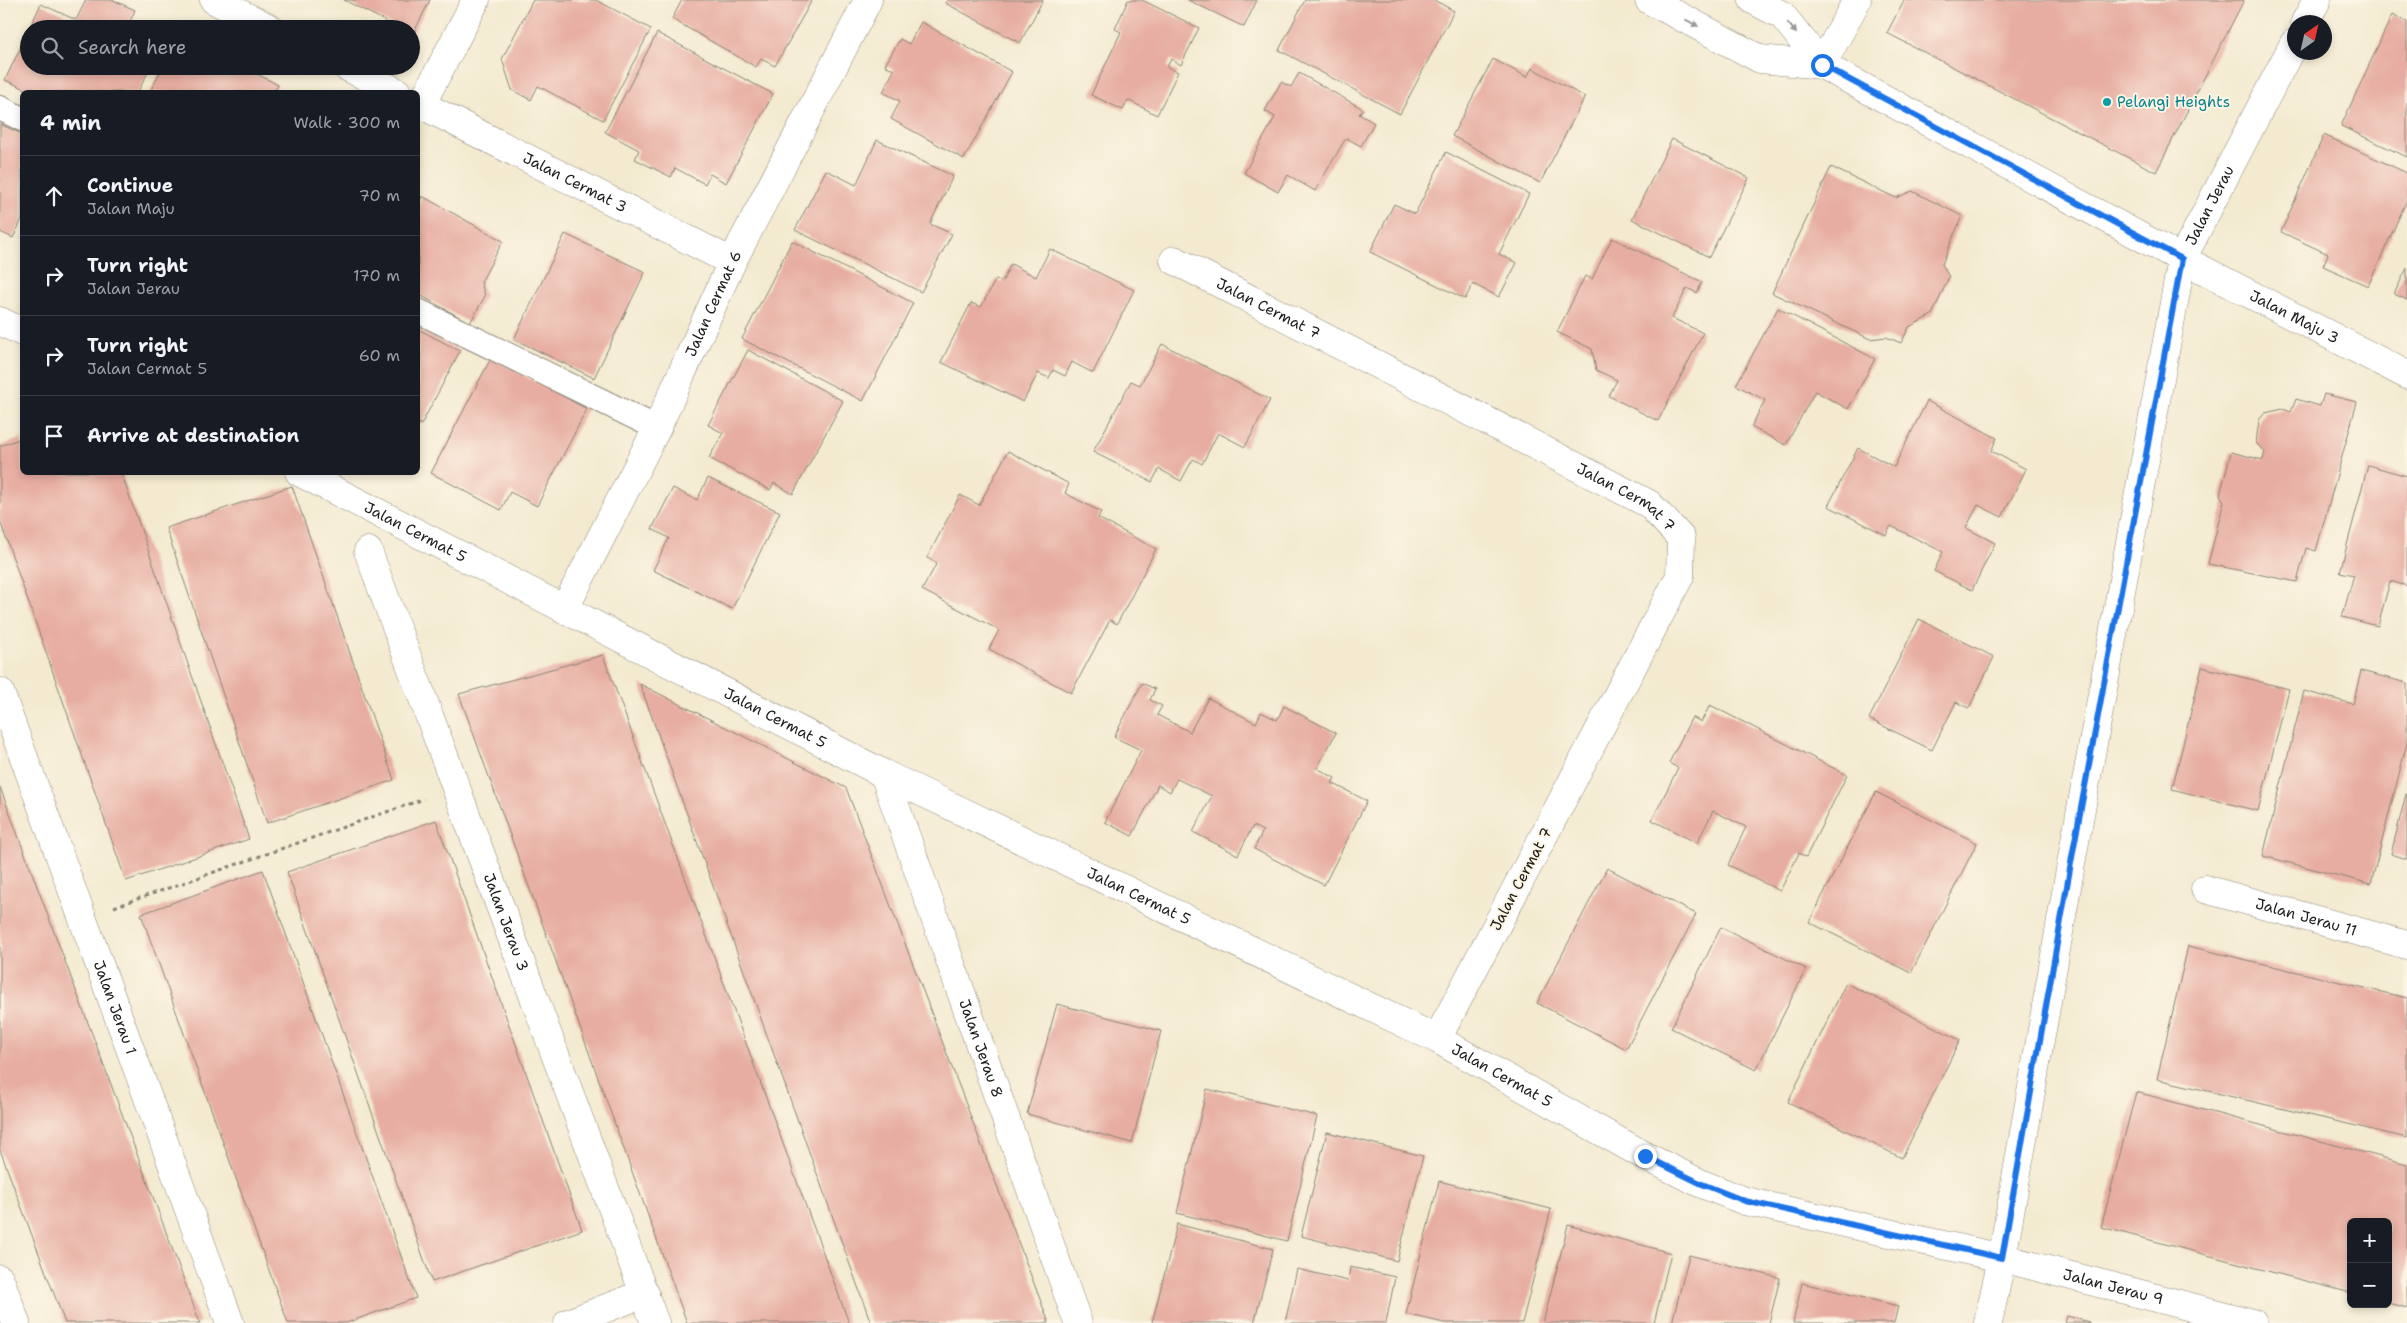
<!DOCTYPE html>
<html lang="en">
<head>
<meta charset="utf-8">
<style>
  :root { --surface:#171b24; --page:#242831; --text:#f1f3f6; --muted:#9ea1a6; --line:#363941 }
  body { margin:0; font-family:"Shantell Sans",sans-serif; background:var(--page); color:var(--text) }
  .controls { position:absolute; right:15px; bottom:15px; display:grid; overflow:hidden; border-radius:8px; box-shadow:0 2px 8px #0003 }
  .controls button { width:45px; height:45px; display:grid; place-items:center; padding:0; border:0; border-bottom:1px solid var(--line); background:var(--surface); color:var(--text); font:25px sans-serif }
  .compass { position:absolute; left:2287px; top:15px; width:45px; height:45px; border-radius:50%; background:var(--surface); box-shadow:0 2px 8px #0003; rotate:34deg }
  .stop { position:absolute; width:15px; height:15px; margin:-11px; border:4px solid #1a73e8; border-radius:50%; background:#fff }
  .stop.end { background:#1a73e8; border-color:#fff; box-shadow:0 1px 5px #0008 }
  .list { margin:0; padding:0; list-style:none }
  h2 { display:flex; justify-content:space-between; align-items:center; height:65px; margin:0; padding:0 20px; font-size:21px }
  h2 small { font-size:16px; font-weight:400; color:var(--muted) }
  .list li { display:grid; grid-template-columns:32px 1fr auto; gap:15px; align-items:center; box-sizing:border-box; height:80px; padding:0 20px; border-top:1px solid var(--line) }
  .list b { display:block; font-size:19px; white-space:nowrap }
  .list p { margin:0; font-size:16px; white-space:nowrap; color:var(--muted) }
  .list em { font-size:16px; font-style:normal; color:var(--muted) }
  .icon { flex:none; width:28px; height:28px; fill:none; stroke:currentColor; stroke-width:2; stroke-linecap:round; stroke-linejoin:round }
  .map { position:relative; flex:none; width:2407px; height:1323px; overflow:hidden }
  .search { position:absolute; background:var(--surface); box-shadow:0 2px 8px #0003; left:20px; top:20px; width:400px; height:55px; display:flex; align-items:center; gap:12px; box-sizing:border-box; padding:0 18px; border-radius:28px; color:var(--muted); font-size:19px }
  .panel { position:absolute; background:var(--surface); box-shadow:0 2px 8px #0003; left:20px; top:90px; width:400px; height:385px; border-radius:8px }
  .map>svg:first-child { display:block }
  .building { fill:#e7ada2 }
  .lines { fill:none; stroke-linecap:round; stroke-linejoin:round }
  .service-casing { stroke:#888376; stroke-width:26 }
  .minor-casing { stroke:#888376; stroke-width:29 }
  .path { stroke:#888376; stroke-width:3; stroke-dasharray:4 4; stroke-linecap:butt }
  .service { stroke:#fff; stroke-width:24 }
  .minor { stroke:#fff; stroke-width:28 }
  .oneway { fill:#999 }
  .route { stroke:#1a73e8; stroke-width:6 }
  .culture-dot { fill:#0f9aa8; stroke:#fcf5e5; stroke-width:2 }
  .labels { text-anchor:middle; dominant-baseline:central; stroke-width:4; stroke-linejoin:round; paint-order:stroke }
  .culture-label { font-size:15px; fill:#0d838f; stroke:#fcf5e5; text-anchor:start }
  .street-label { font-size:15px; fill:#1c1c1c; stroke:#fcf5e5 }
</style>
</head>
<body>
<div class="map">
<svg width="2407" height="1323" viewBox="0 0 2407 1323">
  <rect width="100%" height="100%" fill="#fcf5e5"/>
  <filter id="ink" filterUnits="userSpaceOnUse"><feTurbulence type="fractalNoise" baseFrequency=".02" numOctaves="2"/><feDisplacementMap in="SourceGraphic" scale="10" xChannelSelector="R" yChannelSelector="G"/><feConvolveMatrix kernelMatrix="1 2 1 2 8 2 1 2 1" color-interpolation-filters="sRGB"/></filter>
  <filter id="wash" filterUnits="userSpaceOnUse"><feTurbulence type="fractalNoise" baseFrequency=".0096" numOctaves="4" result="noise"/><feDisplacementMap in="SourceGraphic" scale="20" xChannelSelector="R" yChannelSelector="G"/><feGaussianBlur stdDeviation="1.12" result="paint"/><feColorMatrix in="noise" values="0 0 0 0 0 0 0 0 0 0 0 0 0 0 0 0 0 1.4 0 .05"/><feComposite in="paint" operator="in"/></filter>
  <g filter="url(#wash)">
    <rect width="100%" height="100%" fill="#f3ead0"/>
    <g id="blocks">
      <path class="building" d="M86 0H113L135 10 128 26 134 29H29L41 4 76 20Z
        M344 0H430L413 34 411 29H401Z
        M533 0H596L651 29 603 120 538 86 531 100 512 90 502 59Z
        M682 0H812L775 66 761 59 756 67 672 19Z
        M947 0H1043L1020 43 945 3Z
        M1128 0H1142L1199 28 1181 65 1171 59 1167 67 1178 72 1157 115 1128 100 1123 110 1091 95 1121 32 1115 29Z
        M1188 0H1257L1244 27Z
        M1305 0H1434L1454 11 1400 114 1279 50Z
        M1904 0H2244L2156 172 1887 33Z
        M2392 15 2407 22V157L2341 126Z
        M921 22 1012 72 964 159 891 119 900 101 883 92 894 70 885 65 900 39 909 44Z
        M29 30V66H151L138 92H32L5 80Z
        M657 33 773 94 726 183 710 174 705 184 675 168 671 177 635 159 639 150 605 132Z
        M1493 59 1527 77 1532 68 1585 97 1540 183 1452 136Z
        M163 66H242L278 85 274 92H150Z
        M1299 73 1363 109 1359 114 1374 123 1361 146 1346 138 1315 191 1288 175 1278 192 1244 173 1275 117 1265 111 1281 82 1291 87Z
        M0 124 22 134V219L13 238 0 232Z
        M2324 135 2407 173V200L2368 286 2323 266 2328 254 2281 232Z
        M1672 139 1749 178 1709 257 1632 219Z
        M877 140 953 176 930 224 952 234 921 292 795 230 826 170 856 185Z
        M1446 152 1529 194 1499 254 1517 263 1499 297 1473 284 1465 299 1370 252 1394 204 1415 214Z
        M1831 167 1896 198 1912 191 1962 216 1942 264 1949 277 1932 315 1909 327 1901 343 1886 337 1870 339 1772 293Z
        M422 196 503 241 481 282 485 296 470 323 418 294V206Z
        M565 234 645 272 594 378 514 339Z
        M1612 238 1702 282 1697 293 1687 288 1672 318 1703 333 1658 421 1609 396 1617 380 1596 370 1592 349 1557 332 1585 276 1592 279Z
        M792 241 913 303 863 401 742 339Z
        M1050 249 1134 290 1093 373 1072 362 1065 376 1053 370 1049 378 1038 373 1023 402 941 362 971 303 981 307 996 279 1002 282 1011 264 1036 277Z
        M2407 268V300L2394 294Z
        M1778 308 1875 359 1848 409 1815 391 1786 445 1751 427 1765 400 1736 385Z
        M418 329 460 351 421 425 418 423Z
        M1162 344 1270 400 1245 447 1218 433 1202 464 1193 459 1181 481 1159 469 1152 482 1093 452 1131 381 1140 385Z
        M748 350 843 401 793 494 774 483 770 490 709 458 723 433 708 425Z
        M491 358 587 409 537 506 510 492 501 510 431 473Z
        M2324 394 2357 402 2316 551 2306 548 2297 582 2208 564 2224 501 2220 495 2231 452 2263 460 2265 452 2256 443 2259 420 2265 413 2283 409 2291 412 2296 399 2320 406Z
        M1927 401 1997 438 1991 451 2026 469 2002 517 1978 505 1966 528 1995 543 1972 590 1934 571 1943 552 1891 526 1886 535 1828 506 1858 448 1894 467Z
        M22 438V472H121L249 839 126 881 0 521V446Z
        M1008 451 1069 484 1065 493 1101 512 1098 518 1156 549 1117 624 1110 620 1071 693 989 649 999 630 922 590 937 563 927 558 960 495 979 505Z
        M2368 465 2407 476V586L2390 581 2378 626 2342 617 2354 575 2340 572Z
        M708 478 780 512 732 609 653 570 669 538 652 529 673 488 697 500Z
        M292 486 394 780 267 823 166 528Z
        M1919 619 1994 657 1969 708 1956 702 1932 750 1869 719Z
        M603 655 849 1323H687L459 694Z
        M2202 667 2289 689 2258 811 2172 789Z
        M2361 671 2407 683V743L2371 884 2263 856 2304 691 2353 704Z
        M1142 683 1155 689 1150 700 1162 706 1157 715 1190 732 1208 698 1256 723 1261 712 1277 720 1284 706 1336 733 1317 768 1335 778 1332 783 1367 801 1324 885 1254 849 1263 831 1253 826 1238 855 1193 832 1212 796 1177 779 1170 792 1158 785 1132 836 1105 822 1141 750 1114 737Z
        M640 684 846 788 1049 1323H871Z
        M1710 705 1847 775 1806 857 1799 853 1780 891 1728 865 1746 827 1713 811 1697 843 1652 820 1678 768 1669 763 1692 717 1701 722Z
        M0 787 200 1323H65L0 1150Z
        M1876 792 1977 843 1911 973 1809 922Z
        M2406 794H2407V859L2391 854Z
        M436 820 582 1230 432 1282 287 872Z
        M1607 868 1696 914 1626 1049 1537 1003Z
        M263 870 416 1298 346 1323H288L141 914Z
        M1721 927 1806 969 1756 1070 1671 1028Z
        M2188 946 2407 998V1138L2157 1079Z
        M1846 983 1960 1040 1902 1158 1788 1102Z
        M1057 1004 1161 1031 1132 1143 1027 1114Z
        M1207 1089 1317 1116 1287 1241 1177 1213Z
        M2136 1092 2407 1164V1308L2388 1303V1222H2351V1293L2101 1227Z
        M1327 1132 1423 1156 1397 1261 1301 1236Z
        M1439 1181 1551 1209 1522 1323H1444L1406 1314Z
        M1177 1224 1273 1249 1254 1323H1152Z
        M1568 1225 1671 1253 1654 1323H1543Z
        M1689 1255 1780 1278 1769 1323H1672Z
        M1350 1267 1395 1277 1386 1323H1285L1297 1269 1348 1281Z
        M1802 1283 1898 1306 1894 1323H1793Z
        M2067 1316 2089 1322V1323H2065Z"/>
    </g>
  </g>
  <g filter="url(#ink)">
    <use href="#blocks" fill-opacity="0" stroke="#888376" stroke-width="1"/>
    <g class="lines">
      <g class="service-casing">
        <path id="service" d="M0 108 22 119
          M418 311 657 428"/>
      </g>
      <g class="minor-casing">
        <g id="minor">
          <path d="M214 0 271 29"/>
          <path d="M1649 0 1760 59 1822 65"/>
          <path id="s1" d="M1753 0 1782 15 1822 65 2182 259 2407 375"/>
          <path d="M2305 22 2317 0"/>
          <path d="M1822 65 1857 0"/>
          <path d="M345 66 397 92"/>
          <path id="s2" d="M418 103 732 262"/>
          <path d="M421 105 476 0"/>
          <path id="s3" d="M1174 260 1649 504 1681 538 1680 576 1437 1039"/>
          <path d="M0 321 22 332"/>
          <path id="s4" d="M299 472 884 774 1437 1039 1645 1156 1702 1184 1745 1201 2002 1258 2253 1323"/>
          <path id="s5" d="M368 551 655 1323"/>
          <path id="s6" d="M564 610 657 428 732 262 868 0"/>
          <path id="s7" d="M0 692 230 1323"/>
          <path id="s8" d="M884 774 1078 1323"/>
          <path id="s9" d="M2205 889 2407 945"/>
          <path d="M0 1279 16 1323"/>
          <path d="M568 1323 645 1293"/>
          <path id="s10" d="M1988 1323 2002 1258 2074 847 2182 259 2294 43"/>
        </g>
      </g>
      <path class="path" d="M114 907 424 799"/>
      <use href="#service" class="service"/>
      <use href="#minor" class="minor"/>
    </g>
    <defs><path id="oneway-solid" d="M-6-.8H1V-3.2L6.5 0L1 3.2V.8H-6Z" transform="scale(1.25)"/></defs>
    <g class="oneway">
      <use href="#oneway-solid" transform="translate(1692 23) rotate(28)"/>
      <use href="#oneway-solid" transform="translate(1792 28) rotate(51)"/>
    </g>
  </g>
  <g class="lines" filter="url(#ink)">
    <path class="route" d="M1645 1156 1702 1184 1745 1201 2002 1258 2074 846 2182 259 1822 65"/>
  </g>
  <circle class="culture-dot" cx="2107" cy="102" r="5"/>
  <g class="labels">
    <g class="culture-label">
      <text x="2117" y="102">Pelangi Heights</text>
    </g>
    <g class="street-label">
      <text stroke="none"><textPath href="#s2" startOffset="176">Jalan Cermat 3</textPath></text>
      <text stroke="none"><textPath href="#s10" startOffset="1142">Jalan Jerau</textPath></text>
      <text stroke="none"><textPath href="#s6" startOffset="341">Jalan Cermat 6</textPath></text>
      <text stroke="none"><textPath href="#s3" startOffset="106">Jalan Cermat 7</textPath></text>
      <text stroke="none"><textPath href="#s1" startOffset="632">Jalan Maju 3</textPath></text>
      <text stroke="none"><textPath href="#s3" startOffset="511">Jalan Cermat 7</textPath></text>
      <text stroke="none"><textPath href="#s4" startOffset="131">Jalan Cermat 5</textPath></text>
      <text stroke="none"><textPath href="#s4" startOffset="536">Jalan Cermat 5</textPath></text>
      <text transform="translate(1521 879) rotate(-62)">Jalan Cermat 7</text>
      <text stroke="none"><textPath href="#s4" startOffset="941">Jalan Cermat 5</textPath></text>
      <text stroke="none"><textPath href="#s9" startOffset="105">Jalan Jerau 11</textPath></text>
      <text stroke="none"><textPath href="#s5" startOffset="396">Jalan Jerau 3</textPath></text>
      <text stroke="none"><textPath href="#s7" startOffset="336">Jalan Jerau 1</textPath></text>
      <text stroke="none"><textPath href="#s8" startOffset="291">Jalan Jerau 8</textPath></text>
      <text stroke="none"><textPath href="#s4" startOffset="1346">Jalan Cermat 5</textPath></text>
      <text stroke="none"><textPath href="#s4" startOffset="1998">Jalan Jerau 9</textPath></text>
    </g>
  </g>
</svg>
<div class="controls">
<button>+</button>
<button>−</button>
</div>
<svg class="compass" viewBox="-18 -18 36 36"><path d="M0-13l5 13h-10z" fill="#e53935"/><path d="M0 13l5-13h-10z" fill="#9ea1a6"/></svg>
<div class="stop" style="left:1822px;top:65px"></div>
<div class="stop end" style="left:1645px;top:1156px"></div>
<div class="search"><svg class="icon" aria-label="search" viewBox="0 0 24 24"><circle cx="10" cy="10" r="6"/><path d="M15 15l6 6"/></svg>Search here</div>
<section class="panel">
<h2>4 min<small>Walk · 300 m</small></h2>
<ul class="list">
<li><svg class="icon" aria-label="ahead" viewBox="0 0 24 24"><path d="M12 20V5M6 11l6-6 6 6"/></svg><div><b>Continue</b><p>Jalan Maju</p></div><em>70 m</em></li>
<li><svg class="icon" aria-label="right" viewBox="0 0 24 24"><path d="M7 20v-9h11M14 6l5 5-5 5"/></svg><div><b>Turn right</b><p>Jalan Jerau</p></div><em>170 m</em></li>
<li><svg class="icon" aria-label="right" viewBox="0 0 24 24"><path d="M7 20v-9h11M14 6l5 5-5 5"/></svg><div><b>Turn right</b><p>Jalan Cermat 5</p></div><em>60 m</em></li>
<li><svg class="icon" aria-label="arrive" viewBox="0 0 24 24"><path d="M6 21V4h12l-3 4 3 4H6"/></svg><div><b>Arrive at destination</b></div></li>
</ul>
</section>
</div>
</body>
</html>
